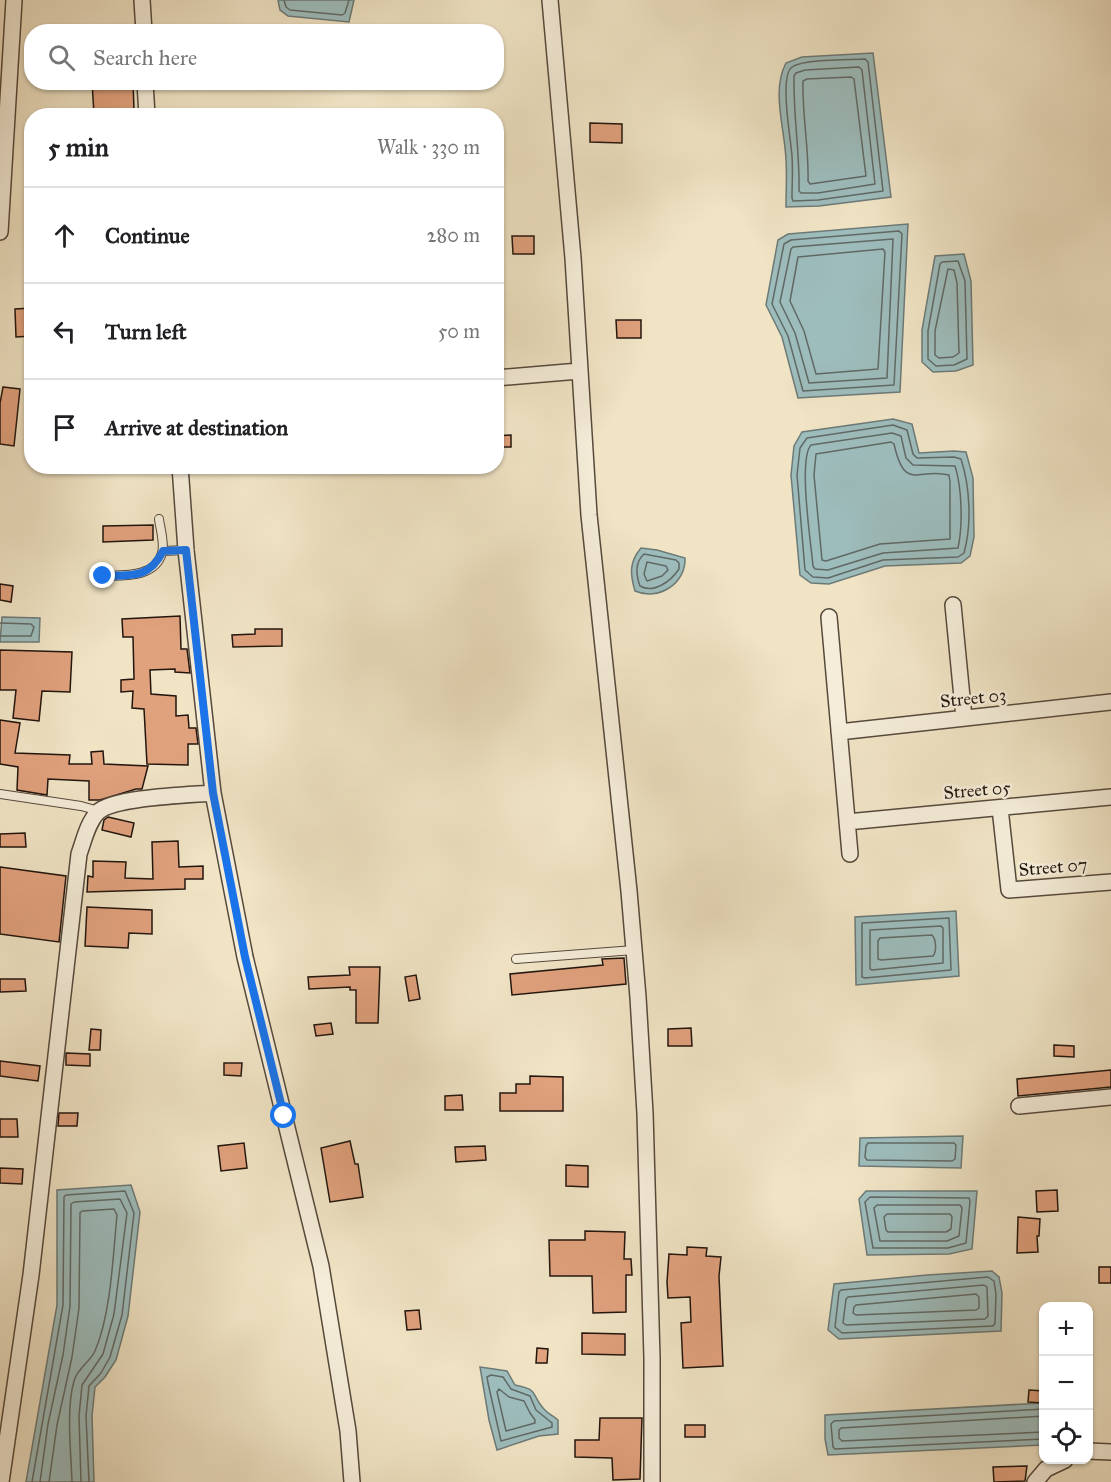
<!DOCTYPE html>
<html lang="en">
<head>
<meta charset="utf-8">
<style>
  :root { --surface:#fff; --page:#f6f6f6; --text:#202124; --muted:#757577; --line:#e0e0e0 }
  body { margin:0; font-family:"IM FELL Great Primer",serif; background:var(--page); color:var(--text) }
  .controls { position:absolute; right:18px; bottom:18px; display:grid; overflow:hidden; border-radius:12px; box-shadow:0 2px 4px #0004 }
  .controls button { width:54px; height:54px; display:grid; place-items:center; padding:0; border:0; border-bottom:2px solid var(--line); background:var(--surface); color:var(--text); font:30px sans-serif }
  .stop { position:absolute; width:18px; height:18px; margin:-14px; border:4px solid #1a73e8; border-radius:50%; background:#fff }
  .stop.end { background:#1a73e8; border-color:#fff; box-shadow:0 2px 6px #0008 }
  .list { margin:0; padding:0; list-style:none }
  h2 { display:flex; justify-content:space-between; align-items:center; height:78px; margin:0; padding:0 24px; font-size:26px }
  h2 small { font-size:20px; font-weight:400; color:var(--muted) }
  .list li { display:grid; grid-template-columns:39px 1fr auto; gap:18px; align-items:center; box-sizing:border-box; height:96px; padding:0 24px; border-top:2px solid var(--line) }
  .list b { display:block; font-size:22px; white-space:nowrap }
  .list em { font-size:20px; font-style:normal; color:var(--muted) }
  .icon { flex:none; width:33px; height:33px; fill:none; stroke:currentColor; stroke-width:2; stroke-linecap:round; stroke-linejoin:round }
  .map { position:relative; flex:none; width:1111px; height:1482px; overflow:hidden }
  .search { position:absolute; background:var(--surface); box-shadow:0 2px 4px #0004; left:24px; top:24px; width:480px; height:66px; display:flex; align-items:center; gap:15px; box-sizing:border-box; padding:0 21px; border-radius:24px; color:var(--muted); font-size:22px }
  .panel { position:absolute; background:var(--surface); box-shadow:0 2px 4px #0004; left:24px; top:108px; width:480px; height:366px; border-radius:24px }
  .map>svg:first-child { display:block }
  .water { fill:#9dbdbd; stroke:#6c7a77; stroke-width:1.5 }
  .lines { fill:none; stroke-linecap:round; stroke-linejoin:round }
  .shore { stroke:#606966; stroke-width:1.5 }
  .building { fill:#e0a17d; stroke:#22150e; stroke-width:1.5 }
  .lane-casing { stroke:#56493c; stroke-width:10 }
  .street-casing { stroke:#56493c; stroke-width:18 }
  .lane { stroke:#f5edd9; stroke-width:8 }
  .street { stroke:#f5edd9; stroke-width:15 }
  .route { stroke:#1a73e8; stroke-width:8 }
  .labels { text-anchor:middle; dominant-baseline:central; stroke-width:5; stroke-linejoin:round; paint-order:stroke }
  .street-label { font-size:18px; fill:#22150e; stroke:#f5edd9 }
</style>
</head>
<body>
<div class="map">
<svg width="1111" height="1482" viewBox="0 0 1111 1482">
  <rect width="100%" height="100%" fill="#f0e4c5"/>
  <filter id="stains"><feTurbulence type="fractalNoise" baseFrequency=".00333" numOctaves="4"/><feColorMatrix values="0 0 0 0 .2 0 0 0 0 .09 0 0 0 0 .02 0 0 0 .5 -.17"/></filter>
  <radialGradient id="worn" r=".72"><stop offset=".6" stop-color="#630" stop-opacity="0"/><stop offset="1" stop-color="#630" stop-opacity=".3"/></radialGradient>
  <path class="water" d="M278 0H354L349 22 288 16 280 10Z
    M873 53 891 197 819 206 786 207C786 192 787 176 786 160 785 129 771 91 786 63L802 57Z
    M908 224 900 392 798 398 782 337 766 305 778 240 788 234Z
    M964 254 971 281 973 365 956 371 933 372 922 362V330L935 256Z
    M893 419 912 424 919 453 954 451 966 452 973 478 974 537 970 556 961 563 885 566 829 584 811 583 800 575 791 475 794 446 802 432Z
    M641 548 657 550 685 558C686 584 658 601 635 591 630 574 629 562 641 548Z
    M2 617 40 618 39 642H0Z
    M956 911 959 976 856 985 855 917Z
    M963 1136 961 1168 859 1166 860 1138Z
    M131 1185 140 1212 128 1316 116 1360 105 1377 95 1387 92 1416 94 1482H26L57 1305V1190Z
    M866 1191H977L972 1249 949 1254 867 1255 859 1199Z
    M992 1271 999 1277 1002 1293 1001 1331 839 1339 828 1330 834 1284 927 1275Z
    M480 1367 507 1371 515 1385C540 1390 530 1393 543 1408 547 1413 553 1416 558 1420V1434L539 1436 497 1450 489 1420Z
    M1043 1403V1445L828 1455 825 1439V1415Z"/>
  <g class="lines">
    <path class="shore" d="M284 0 286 7 290 10 342 15 345 13 349 0
      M865 59 868 62 883 191 818 200 793 201 792 198C792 184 793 170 792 156 791 140 779 76 792 67 804 59 849 60 865 59Z
      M859 67 862 70 875 184 818 193H801L799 191C800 152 793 115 794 76L796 73 805 70Z
      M851 77 854 79 866 176 810 184 808 181C809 148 802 115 803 81L807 79Z
      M899 231 902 234 894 385 803 391 788 336 772 304 784 244 791 240Z
      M893 239 887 378 809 383 795 333 780 302 791 249 793 247Z
      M883 249 885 252 878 369 816 374 804 331 790 301 798 257Z
      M958 261 965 281 967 359 954 365 936 366 928 359V331L940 264 942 262Z
      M948 269 954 270 957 283 959 353 953 357 939 358 935 355V331Z
      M893 425 907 430 913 454 917 458 954 457 961 459C970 487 972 524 964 553L958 557 883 560 828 578 813 577 805 570 797 475 800 448 807 438Z
      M892 433 901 436 906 458 913 465 955 466C962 488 963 525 958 548L883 553 828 570 815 569 813 566C811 543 798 459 811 445Z
      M891 442 894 444C905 493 918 467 949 475L950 482V539L880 544 826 561 822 560 814 475 816 454Z
      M644 554 676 560 679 563V569C671 581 654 594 640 586 636 575 634 563 644 554Z
      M647 562 666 566 668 570 662 576 647 581 644 574Z
      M0 623 31 624 34 627 31 636H0
      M949 918 951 970 865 978 862 977V923Z
      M941 926 943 928V963L872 970 870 969V930Z
      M932 935C936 939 937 951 933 956L881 960 878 959V941L880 938Z
      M868 1143H954L956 1145 955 1159 952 1161 867 1160 865 1157 866 1146Z
      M870 1197 969 1198 970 1201 966 1243 948 1248H873L865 1202Z
      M877 1205H960L962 1208 959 1236 947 1241H880L874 1208Z
      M887 1214H950L952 1217 951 1229 946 1232H888L886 1230 884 1217Z
      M988 1277 994 1281 996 1294 995 1323 993 1326 842 1333 835 1327 839 1292 841 1290Z
      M984 1285 987 1287 988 1316 985 1319 846 1325 843 1323 846 1299 848 1297Z
      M976 1294 979 1297V1308L976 1310 856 1315 853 1313 854 1307 856 1305Z
      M491 1375 503 1377 511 1389 530 1396 536 1410 552 1423V1427L501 1441 488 1383 487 1377Z
      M499 1389 509 1397 524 1401 530 1413 535 1420V1423L506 1431 497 1392Z
      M1044 1409 834 1421 831 1424 833 1447 835 1449 1044 1439
      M1044 1416 841 1428 839 1430V1438L842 1441 1044 1432
      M32 1482 63 1305 64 1197 66 1195 125 1191 134 1213 122 1315 110 1357 101 1373 89 1386 86 1416 89 1482
      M40 1482 48 1424 63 1355 70 1306 71 1204 74 1202 120 1199 127 1213 114 1314 103 1354 82 1385 79 1416 81 1482
      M49 1482 57 1425 72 1357 79 1308 80 1213 82 1211 114 1209 117 1215C113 1256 111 1314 95 1351 90 1362 77 1369 74 1381 66 1408 71 1453 72 1482"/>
  </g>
  <path class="building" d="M92 82H133L134 110 94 114Z
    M590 123 622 124V143L590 142Z
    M512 236H534V254H513Z
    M32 308V336L16 337 15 309Z
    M616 320H641V338H617Z
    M3 387 20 389 14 446 0 444V403Z
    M511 435V447H496V436Z
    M153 525V540L103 542V526Z
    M0 584 13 586 11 602 0 600Z
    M180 616 181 649H187L190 673 175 672V669L150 670 151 694 176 696V716L188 715 189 728H196L198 744H188V765L147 764 144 709 132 708 133 691 121 692V680L134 679 133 637H123L122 619Z
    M255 629H282V646L233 647 232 635 255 634Z
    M0 650 72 652 70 692 42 691 39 721 13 718 16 690H0Z
    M0 720 20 723 15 753 70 755 69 764H92L91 752 103 751 104 764 148 766 142 789H136L100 800H89V781L48 779 47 795 17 790 18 767 0 764Z
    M108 817 134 823 131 837 102 830 104 820Z
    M25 833 26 847H0V834Z
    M178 841 179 867 203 866V879H185V889L87 892 88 876 93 877V861L126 862 125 878 153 879 152 842Z
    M0 867 66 876 59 942 0 934Z
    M87 907 152 910V934L129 933 128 948 85 946Z
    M624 958 626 984 512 995 510 974 603 965 602 959Z
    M349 967H380L378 1023H356V990H350V987L309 989 308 977 350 975Z
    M416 975 420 999 409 1001 405 977Z
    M0 979H25L26 991 0 992Z
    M331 1023 333 1034 316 1036 314 1025Z
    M691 1028 692 1046H668V1029Z
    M91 1029 101 1030 100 1050H89Z
    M1054 1045 1074 1046V1057L1054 1056Z
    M66 1053 90 1054V1066L66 1065Z
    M0 1061 40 1066 38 1081 0 1076Z
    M224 1063H242L241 1076 224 1075Z
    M1111 1070V1087L1018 1096 1017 1079Z
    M530 1076 563 1077V1111H500V1093H516V1084H530Z
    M462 1095 463 1110H445V1096Z
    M59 1113H78L77 1126H58Z
    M0 1119H17L18 1137H0Z
    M350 1141 355 1164H358L363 1197 330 1202 321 1148Z
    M244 1143 247 1168 221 1171 218 1146Z
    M485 1146 486 1160 456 1162 455 1147Z
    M566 1165 588 1166V1187L566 1186Z
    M0 1168 23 1169 22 1184 0 1183Z
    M1057 1190 1058 1211 1037 1212 1036 1191Z
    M1018 1217 1040 1219 1039 1236H1037L1038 1252 1017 1253Z
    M585 1231 625 1232 624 1259H631L632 1275H626V1312L593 1313 592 1276H550L549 1240H585Z
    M687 1247 707 1248 706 1256 721 1257 719 1276 723 1366 683 1368 681 1323 691 1322 690 1297 668 1298 667 1282 669 1254 687 1255Z
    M1099 1267H1111V1283H1099Z
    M419 1310 421 1329 407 1330 405 1311Z
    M582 1333 625 1334V1355L582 1354Z
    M537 1348 548 1349 547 1363H536Z
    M1029 1390 1044 1391 1043 1403 1028 1402Z
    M600 1418H642L640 1479 613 1480 612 1458 575 1457V1440H599Z
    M685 1425H705V1437H685Z
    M1027 1466 1025 1481 994 1482 993 1467Z"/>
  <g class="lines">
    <g class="lane-casing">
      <path id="lane" d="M163 551 186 550
        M103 576C124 575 155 578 162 553 165 543 160 528 159 519
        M0 794 81 806 99 811
        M516 959 634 950"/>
    </g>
    <g class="street-casing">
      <path id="street" d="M142 0 144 32
        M550 0 573 258 589 515 629 891 638 997 645 1113 652 1358V1482
        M145 82 147 116
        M0 232 14 0
        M496 378 579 371
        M180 466 186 550 213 793 245 957 321 1266 348 1431 352 1482
        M953 605 964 718
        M829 617 850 854
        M839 732 1111 702
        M1000 808 1009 890 1111 882
        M847 822 1111 797
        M1019 1106 1111 1097
        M1088 1451 1111 1452
        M1 1482 31 1275 79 854C84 840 88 822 98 812 114 797 189 795 213 793
        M1035 1482 1046 1469 1065 1460"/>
    </g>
    <use href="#lane" class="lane"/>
    <use href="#street" class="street"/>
  </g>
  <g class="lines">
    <path class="route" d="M103 576C131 575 149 579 163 551L186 550 213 793 245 957 284 1116"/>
  </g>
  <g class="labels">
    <g class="street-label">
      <text transform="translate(973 698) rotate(-6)">Street 03</text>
      <text transform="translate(977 790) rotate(-5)">Street 05</text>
      <text transform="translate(1053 867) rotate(-5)">Street 07</text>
    </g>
  </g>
  <rect width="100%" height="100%" filter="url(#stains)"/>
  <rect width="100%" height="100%" fill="url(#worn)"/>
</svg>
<div class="controls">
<button>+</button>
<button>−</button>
<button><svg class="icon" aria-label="locate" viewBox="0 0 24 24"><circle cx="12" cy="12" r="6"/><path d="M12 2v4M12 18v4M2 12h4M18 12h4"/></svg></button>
</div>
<div class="stop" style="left:284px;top:1116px"></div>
<div class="stop end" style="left:103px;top:576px"></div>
<div class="search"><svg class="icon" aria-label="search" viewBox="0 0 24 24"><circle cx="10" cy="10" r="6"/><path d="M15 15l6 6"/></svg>Search here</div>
<section class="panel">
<h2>5 min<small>Walk · 330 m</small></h2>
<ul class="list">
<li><svg class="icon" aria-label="ahead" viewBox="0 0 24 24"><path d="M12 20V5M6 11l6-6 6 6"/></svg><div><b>Continue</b></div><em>280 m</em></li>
<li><svg class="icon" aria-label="left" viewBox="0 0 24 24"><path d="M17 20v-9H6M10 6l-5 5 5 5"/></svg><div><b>Turn left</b></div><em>50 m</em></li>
<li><svg class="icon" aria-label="arrive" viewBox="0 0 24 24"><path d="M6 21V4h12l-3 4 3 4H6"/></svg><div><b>Arrive at destination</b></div></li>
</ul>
</section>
</div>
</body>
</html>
